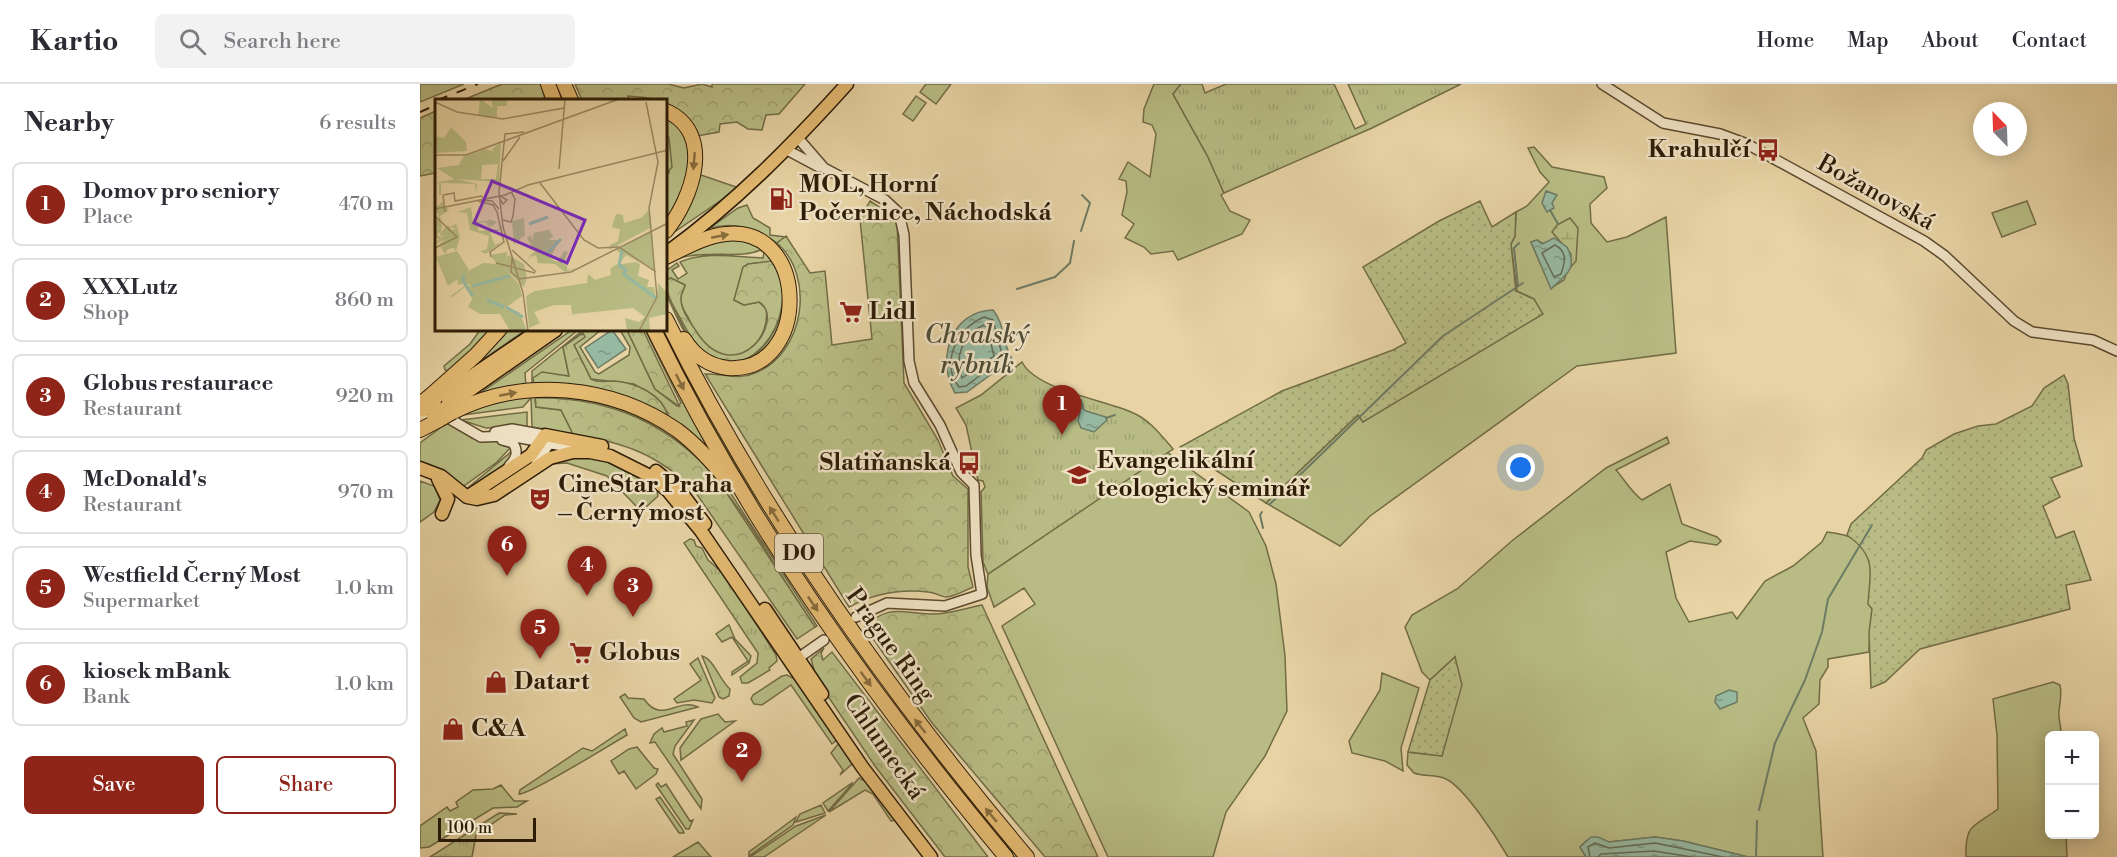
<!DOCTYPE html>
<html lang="en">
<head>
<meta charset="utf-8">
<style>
  :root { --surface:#fff; --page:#f2f2f3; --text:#2b2b33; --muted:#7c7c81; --line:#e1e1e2; --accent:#8f2418 }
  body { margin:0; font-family:"Libre Bodoni",serif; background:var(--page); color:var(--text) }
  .controls { position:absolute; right:18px; bottom:18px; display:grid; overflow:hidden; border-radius:9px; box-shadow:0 3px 15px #0003 }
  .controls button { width:54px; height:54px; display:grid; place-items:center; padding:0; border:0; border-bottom:2px solid var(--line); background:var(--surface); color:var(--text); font:30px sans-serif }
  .compass { position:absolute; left:1553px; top:18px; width:54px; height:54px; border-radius:50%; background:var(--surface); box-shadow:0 3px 15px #0003; rotate:337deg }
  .scale { position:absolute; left:18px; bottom:15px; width:98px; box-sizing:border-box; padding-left:6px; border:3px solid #2d1d07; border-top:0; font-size:16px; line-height:21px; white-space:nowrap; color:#2d1d07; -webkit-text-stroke:4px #efe2c4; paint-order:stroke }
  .you { position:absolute; left:1101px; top:384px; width:21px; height:21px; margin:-15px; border:4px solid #fff; border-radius:50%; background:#1a73e8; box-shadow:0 0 0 9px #1a73e833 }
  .badge { display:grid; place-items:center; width:39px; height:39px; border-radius:50%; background:var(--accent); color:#fff; font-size:20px; font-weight:700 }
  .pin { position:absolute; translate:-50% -50px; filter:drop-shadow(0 2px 3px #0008) }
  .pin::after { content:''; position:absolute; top:32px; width:21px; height:18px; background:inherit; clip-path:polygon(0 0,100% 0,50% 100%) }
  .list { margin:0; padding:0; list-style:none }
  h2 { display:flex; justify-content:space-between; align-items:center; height:78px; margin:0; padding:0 24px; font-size:26px }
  h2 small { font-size:20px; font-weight:400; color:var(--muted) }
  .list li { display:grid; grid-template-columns:39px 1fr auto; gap:18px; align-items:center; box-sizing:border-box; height:84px; margin:0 12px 12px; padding:0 12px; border:2px solid var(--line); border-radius:9px }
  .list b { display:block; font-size:22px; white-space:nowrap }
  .list p { margin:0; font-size:20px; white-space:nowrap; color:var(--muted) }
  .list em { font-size:20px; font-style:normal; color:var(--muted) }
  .actions { display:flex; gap:12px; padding:18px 24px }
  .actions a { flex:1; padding:14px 0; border:2px solid var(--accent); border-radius:9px; text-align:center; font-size:21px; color:var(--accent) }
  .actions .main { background:var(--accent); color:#fff }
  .icon { flex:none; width:33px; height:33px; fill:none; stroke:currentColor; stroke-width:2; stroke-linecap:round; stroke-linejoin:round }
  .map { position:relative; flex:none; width:1697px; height:773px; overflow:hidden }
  header { display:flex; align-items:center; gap:36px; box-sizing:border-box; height:84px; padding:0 30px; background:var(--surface); border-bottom:2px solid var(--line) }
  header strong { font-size:28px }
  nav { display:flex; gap:33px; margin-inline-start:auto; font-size:21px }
  .search { width:420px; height:54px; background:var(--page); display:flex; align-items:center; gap:15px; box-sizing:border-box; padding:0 21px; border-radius:9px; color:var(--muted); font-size:22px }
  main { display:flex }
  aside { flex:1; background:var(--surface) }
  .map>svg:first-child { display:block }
  .grass { fill:#b8bc84; stroke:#726c46; stroke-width:1.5; fill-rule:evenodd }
  .forest { fill:url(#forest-crowns); stroke:#726c46; stroke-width:1.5 }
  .wetland { fill:url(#wetland-marsh); stroke:#726c46; stroke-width:1.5 }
  .park { fill:url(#park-tufts); stroke:#726c46; stroke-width:1.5 }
  .garden { fill:url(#garden-dots); stroke:#726c46; stroke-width:1.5 }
  .water { fill:url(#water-ripples); stroke:#6d7b64; stroke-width:1.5 }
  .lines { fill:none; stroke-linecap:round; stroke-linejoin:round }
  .shore { stroke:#626b54; stroke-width:1.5 }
  .stream { stroke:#6d7b64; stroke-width:2 }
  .minor-casing { stroke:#5c4a2e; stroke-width:12 }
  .major-casing { stroke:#2d1d07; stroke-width:15 }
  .highway-casing { stroke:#2d1d07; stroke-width:16 }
  .minor { stroke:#efe2c4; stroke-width:9 }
  .major { stroke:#e4ba72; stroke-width:12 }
  .highway { stroke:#e4ba72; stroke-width:14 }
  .rail { stroke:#2d1d07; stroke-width:2; stroke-dasharray:10 10; stroke-linecap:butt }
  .major-bridge-casing { stroke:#2d1d07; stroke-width:15; stroke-linecap:butt }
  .highway-bridge-casing { stroke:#2d1d07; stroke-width:16; stroke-linecap:butt }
  .major-bridge { stroke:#e4ba72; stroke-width:12 }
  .highway-bridge { stroke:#e4ba72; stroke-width:14 }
  .oneway { fill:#886c3c }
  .labels { text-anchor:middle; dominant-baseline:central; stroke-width:5; stroke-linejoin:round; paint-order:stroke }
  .shield { fill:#efe2c4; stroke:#675840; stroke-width:1.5 }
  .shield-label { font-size:22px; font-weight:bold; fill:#2d1d07 }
  .poi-label { font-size:24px; font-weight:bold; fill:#2d1d07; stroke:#efe2c4; text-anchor:start }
  .street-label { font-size:24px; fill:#2d1d07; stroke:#efe2c4 }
  .water-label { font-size:26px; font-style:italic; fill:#4d4c36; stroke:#efe2c4 }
  .inset-river { fill:none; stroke:#97b9a2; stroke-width:3 }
  .inset-road { fill:none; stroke:#9d8a65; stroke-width:1.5 }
  .view { fill:#7b2cbf; fill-opacity:0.15; stroke:#7b2cbf; stroke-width:3 }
  .inset-edge { fill:none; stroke:#2d1d07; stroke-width:3 }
</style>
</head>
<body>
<header>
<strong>Kartio</strong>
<div class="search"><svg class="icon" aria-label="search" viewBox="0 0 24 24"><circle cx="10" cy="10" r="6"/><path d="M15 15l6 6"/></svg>Search here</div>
<nav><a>Home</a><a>Map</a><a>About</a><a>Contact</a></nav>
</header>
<main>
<aside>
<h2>Nearby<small>6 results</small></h2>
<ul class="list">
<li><span class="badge">1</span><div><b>Domov pro seniory</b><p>Place</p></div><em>470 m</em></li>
<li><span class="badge">2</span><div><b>XXXLutz</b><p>Shop</p></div><em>860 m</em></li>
<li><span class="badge">3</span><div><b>Globus restaurace</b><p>Restaurant</p></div><em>920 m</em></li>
<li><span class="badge">4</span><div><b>McDonald's</b><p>Restaurant</p></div><em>970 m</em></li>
<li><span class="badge">5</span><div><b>Westfield Černý Most</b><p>Supermarket</p></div><em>1.0 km</em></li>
<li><span class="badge">6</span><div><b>kiosek mBank</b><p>Bank</p></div><em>1.0 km</em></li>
</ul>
<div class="actions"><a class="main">Save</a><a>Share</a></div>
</aside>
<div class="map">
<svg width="1697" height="773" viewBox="0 0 1697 773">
  <defs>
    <pattern id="forest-crowns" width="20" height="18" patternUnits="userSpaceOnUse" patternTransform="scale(1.5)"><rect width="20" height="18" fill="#b8bc84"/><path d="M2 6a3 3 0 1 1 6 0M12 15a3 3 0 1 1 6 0" fill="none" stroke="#9ea170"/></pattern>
    <pattern id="wetland-marsh" width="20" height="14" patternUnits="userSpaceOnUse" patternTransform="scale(1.5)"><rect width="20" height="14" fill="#b8bc84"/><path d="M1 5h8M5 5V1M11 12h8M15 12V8" fill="none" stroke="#9ea170"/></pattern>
    <pattern id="park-tufts" width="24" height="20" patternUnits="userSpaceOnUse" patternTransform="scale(1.5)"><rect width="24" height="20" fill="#b8bc84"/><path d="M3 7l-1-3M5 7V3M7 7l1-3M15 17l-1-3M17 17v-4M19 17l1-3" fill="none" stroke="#9ea170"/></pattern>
    <pattern id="garden-dots" width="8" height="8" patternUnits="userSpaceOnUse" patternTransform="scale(1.5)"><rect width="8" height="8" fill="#b8bc84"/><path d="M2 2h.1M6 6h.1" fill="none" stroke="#9ea170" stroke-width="1.8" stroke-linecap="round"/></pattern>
    <pattern id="water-ripples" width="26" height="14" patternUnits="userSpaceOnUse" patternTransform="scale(1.5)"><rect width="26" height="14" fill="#97b9a2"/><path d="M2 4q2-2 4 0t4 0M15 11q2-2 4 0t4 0" fill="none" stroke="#7c9682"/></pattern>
  </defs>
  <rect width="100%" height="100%" fill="#e7d3a4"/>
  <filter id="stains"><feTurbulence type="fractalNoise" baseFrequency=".00333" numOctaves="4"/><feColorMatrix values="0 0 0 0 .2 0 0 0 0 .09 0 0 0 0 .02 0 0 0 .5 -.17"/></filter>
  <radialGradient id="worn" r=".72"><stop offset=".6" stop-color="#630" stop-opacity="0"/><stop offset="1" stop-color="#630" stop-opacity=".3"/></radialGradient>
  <path class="grass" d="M0 0H44L0 18Z
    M506 0H531L516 20 500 8Z
    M734 0H761L753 10 788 73 804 109 801 111 810 127 830 136 822 150 758 176 753 167 731 170 724 163 705 154 714 140 702 131 707 108 706 97 699 95 708 78 730 93 736 50 732 41 723 38 724 25Z
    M496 12 506 19 493 37 483 30Z
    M246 32C251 36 257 39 261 44 283 72 259 113 246 139V90L249 89Z
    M1114 63 1132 83 1184 93 1187 104 1170 120 1171 139 1187 158 1207 153 1246 133 1256 269 1157 282 950 432 920 462 846 419 938 331 943 338 1114 215 1097 207 1091 160 1095 152 1096 128 1107 122 1129 98 1120 88 1108 64ZM1117 156 1151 177 1144 196 1131 204 1111 158Z
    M278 90 319 104 247 153H246Z
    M1607 117 1616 140 1582 153 1572 129Z
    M327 121 333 134 350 144V151L366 153 357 159C335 145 316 137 290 144L318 124Z
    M310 153C418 162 348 334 278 266 263 251 255 228 246 210V206C256 225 264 252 281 266 336 312 386 218 351 178L328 180 323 184 314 216 324 221 339 218 346 225C351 252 323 284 294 268 282 262 274 246 269 235 265 228 260 221 261 213 261 209 264 206 265 201L251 194 246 196V187L257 179 259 182 252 186 258 195 267 189 260 178C286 167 315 173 343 174L344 168 340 166C323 175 285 166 260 174L288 158Z
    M60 246H73L29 287 25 286 24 282 50 260Z
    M89 246H106L62 276 61 275Z
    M152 246H158L105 289 106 302 56 312Z
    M163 246H181L160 263 175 288 179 290 209 271 210 263 200 246H207L235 305 257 322 261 319 225 246 290 368 241 331 112 301V287ZM162 249 154 261 171 295 214 300 234 312 248 329 137 292H149L143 263Z
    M100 313H161L215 328 260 354 302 396 397 542 395 543C337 461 298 359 196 324 170 316 142 311 115 314L116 323 141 326 153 350 112 343 111 314 103 323 42 331 44 327Z
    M107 328V342L66 344 41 336Z
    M292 334 337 414 335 415 288 336Z
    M27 339 52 354 81 358 91 363 77 378 41 404 0 380V359Z
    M1247 353 1249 359 1196 386C1205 396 1211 408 1222 416L1250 400 1262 440 1297 453 1301 457 1297 461 1270 457 1246 468 1256 514 1269 538 1312 528 1317 535 1345 497 1373 482 1402 458 1407 448C1420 450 1432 451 1442 461 1461 480 1449 542 1449 568L1408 575V583L1400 596 1399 620 1383 634 1396 667 1403 773H1328L1263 757 1235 753 1189 758 1166 757 1160 763 1166 773H1088C1077 754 1045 704 1026 695 1016 690 1004 693 994 689L987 681 988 668 1022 672 1029 643 1035 573 1010 596 1002 588 985 543 992 531 1037 505 1093 456 1186 384Z
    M92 367C89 385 65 396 50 406L44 407Z
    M747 368 829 428 846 462 856 500 865 572 867 627 845 672 806 728 793 773H688L582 542 615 520 604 504 574 523 567 503 568 490Z
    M144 373 182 374 232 401 237 406 238 412 226 423H217L187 392 147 379 130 380Z
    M0 397 14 402 20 416 14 428 0 438Z
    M309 541 315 555 331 572 329 579 312 591V588L328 577 312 553 302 558 296 550Z
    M962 589 999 604 981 664 983 687 965 677 932 669 929 657 960 606Z
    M362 592 367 591 375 595 417 656 412 660 371 601 342 621 334 620 331 615 333 611Z
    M1633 598 1640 601C1642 611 1640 617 1639 627 1638 634 1641 642 1641 649L1647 651 1630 652V750L1646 751 1647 773H1546C1545 739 1554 743 1578 725L1577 651 1573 615Z
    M205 610 208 614 224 615C242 641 257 613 278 623L221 638 214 634 200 613Z
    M298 630 305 638 315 637 261 676 260 664 281 635Z
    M274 636 255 662 253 670 282 715 281 725 235 658 230 659 234 650 242 644 244 648 267 642 266 638Z
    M205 645 207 651C191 660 110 711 99 710L100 706 163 664 172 667Z
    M419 659 432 680 420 691 423 686 411 669Z
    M217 663 234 684 238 685 236 690 216 705 204 687 199 690 191 677 209 665Z
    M514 668 600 773H594L512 670Z
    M439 694 447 698 477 736 471 737 453 710 445 706 409 728Z
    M238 699 241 703 246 700 270 737 273 736 269 745H266L236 701Z
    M432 699V700L408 727 403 719Z
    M81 701 94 717H107L97 723 73 724 9 763 0 764V742L27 723 30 727 38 723 36 718 53 706 73 705Z
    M240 713 263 746 264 749H259L236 715Z
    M401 721 405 729 376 738 380 730Z
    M406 731 344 773H330L376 742Z
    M376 733 373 741 329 772V768Z
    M278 758 291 773H253Z"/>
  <path class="forest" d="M82 0H121L125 16H43Z
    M155 0H248L264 4 282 0 292 3V0H385L359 30 346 31 342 46 328 45 317 38 300 40 299 48 277 52C255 19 248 15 208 12L209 16H162Z
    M16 27V89L0 92V34Z
    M246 48 249 54 252 83 246 90Z
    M450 117 467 128 477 138 484 299 518 356 533 392 548 405V483L553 503C546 506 534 513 526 513 521 513 514 508 508 508 481 505 453 510 429 523L285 290C303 289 317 297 335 289 384 270 396 193 357 159L366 152 390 189 405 187 412 261 452 255 440 135Z
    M351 177C393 226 313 338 263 239 255 225 246 212 246 196L251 194 265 201C264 206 261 209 261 213 260 225 270 238 276 247 315 308 368 236 339 218L324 221 314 216 323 183 328 180Z
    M207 246H223L260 323 235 305Z
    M163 249 165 253 154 261 171 295C178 299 187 297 195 297 216 299 242 310 248 332L114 300 113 294 122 288 149 292 143 263Z
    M115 314C188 312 251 340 298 396L395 543 377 555 276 409C239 370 205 359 153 350L141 326 116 323Z
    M562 521 678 773H625L512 639 445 543C468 520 481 529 510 530 527 531 546 524 562 521Z
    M404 564 401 569 403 576 412 568 568 773H525L455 682 393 590 395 589 391 575Z"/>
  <path class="wetland" d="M1150 134 1158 144 1156 177 1149 185 1151 170 1132 148 1137 141Z"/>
  <path class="park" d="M761 0H782L785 9 806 0H914L935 45 946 40 928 0H1041L952 44 804 109 788 73 753 10Z
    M602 278C616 306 685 316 711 328 729 335 741 351 753 365L568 490 563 478 561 408 565 403 563 397 558 396 546 341 536 324 561 311Z
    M270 455 274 456 276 462 282 464 288 476 305 491 356 571 357 577 349 584 350 586 328 599H322L320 593 337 579 338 569 264 459Z
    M282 572C294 575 300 597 310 605L309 612 303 615 299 613Z
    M278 574 295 614 292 619 274 616 257 619 254 615 281 596 270 580Z
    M79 729 97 730 85 731 56 751 52 773H10Z"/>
  <path class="garden" d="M1060 117 1072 143 1096 128 1095 152 1091 160 1096 207 1114 215 1123 230 943 338 938 331 846 419 760 363 862 307 973 266 986 259 943 183 1019 137Z
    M1644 291 1648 300 1654 354 1662 382 1631 394 1640 413 1623 422 1636 454 1654 447 1671 496 1646 501 1650 525 1500 565 1465 598 1451 604 1449 548 1452 525 1448 520C1450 487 1457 472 1427 451L1431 440 1502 374 1506 366 1534 350 1558 342 1576 340 1612 322 1624 304Z
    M1035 573 1042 601 1022 672 988 668 1010 596Z"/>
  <path class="water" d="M1126 107 1137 111 1132 119 1134 124 1127 128 1122 119Z
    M1134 154 1147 163C1159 186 1144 192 1131 205L1111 158 1117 156 1122 160Z
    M573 226C585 240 582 260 592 275L547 308 535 309C516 277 530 227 573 226Z
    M192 246 206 265 178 284 165 264Z
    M661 323 666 327 686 333 687 336 674 348 661 344 658 337Z
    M1309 606 1317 608V618L1300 625 1295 618 1296 612Z
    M1171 753H1178L1189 758 1235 753 1263 757 1328 773H1166L1160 763Z"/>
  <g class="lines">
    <path class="shore" d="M1135 161C1148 168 1145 178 1141 190L1134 193 1122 169Z
      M564 233 573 236 583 274 546 302 539 303C519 278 539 243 564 233Z
      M564 241 567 243 574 272 542 294C533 274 544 249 564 241Z
      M1170 773 1168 763 1175 759 1189 764 1235 759 1303 773
      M1178 773 1181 770 1234 767 1272 773"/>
    <path class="stream" d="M1130 126 1138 140
      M661 147 670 119 662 111
      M1098 202 1094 164 1099 159
      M597 205 635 193 650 179 654 157
      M661 316 663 323
      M686 334 695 331
      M850 420 1023 252 1103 199
      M842 428 840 431 843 444
      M1339 726 1355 659 1385 596 1402 548 1408 515 1452 441
      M1336 773 1337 737"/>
    <g class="minor-casing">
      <path id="minor" d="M1182 0 1243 39 1300 50 1327 60 1504 157 1525 172 1594 237 1612 248 1673 256 1697 267
        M378 54 404 84 465 116 479 129 484 151 489 277 494 299 520 341 541 388 554 401 556 471 562 510 525 522 467 519 436 533
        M367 66 399 83
        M21 330 61 353 90 352 158 365
        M75 348 92 345 125 351 127 363 116 380
        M82 356 93 359C99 368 96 375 89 382
        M374 577 404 556"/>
    </g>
    <g class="major-casing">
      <path id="major" d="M249 167C316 118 372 61 427 0
        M15 317 119 246
        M26 323 136 246
        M0 384 21 392 47 413 57 415 74 411 130 374 153 368H170L190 372 230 392 248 407 281 447 443 684 511 773
        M236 387 261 408 285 440
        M18 395 28 415 22 430
        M47 413 111 371 125 351 182 362
        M345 525 402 610"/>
    </g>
    <g class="highway-casing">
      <path id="highway" d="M128 0 134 16
        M144 0 151 16
        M246 27C296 49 272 115 246 147
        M246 173C265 164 285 152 306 150 391 141 390 290 308 284 288 282 274 271 264 255
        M246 235C342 430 467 607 607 773
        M234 246C327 437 450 610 586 773
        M10 312 56 271 79 246
        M33 328C104 292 192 301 257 346 277 361 294 380 309 399
        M0 346 19 336"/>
    </g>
    <use href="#minor" class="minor"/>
    <use href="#major" class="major"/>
    <use href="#highway" class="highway"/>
    <path class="rail" d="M18 16 58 0
      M0 28 16 21"/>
    <g class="major-bridge-casing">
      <path id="major-bridge" d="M3 326 15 317
        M13 332 26 323"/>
    </g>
    <g class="highway-bridge-casing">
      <path id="highway-bridge" d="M0 320 10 312
        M19 336 33 328"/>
    </g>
    <use href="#major-bridge" class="major-bridge"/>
    <use href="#highway-bridge" class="highway-bridge"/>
  </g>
  <defs><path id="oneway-solid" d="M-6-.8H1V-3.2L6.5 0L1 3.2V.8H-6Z" transform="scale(1.5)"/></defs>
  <g class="oneway">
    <use href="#oneway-solid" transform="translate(274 77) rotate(95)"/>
    <use href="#oneway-solid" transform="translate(300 152) rotate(-11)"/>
    <use href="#oneway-solid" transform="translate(260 298) rotate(63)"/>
    <use href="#oneway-solid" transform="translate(88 310) rotate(-11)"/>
    <use href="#oneway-solid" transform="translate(354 430) rotate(-122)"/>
    <use href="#oneway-solid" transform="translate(393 520) rotate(56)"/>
    <use href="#oneway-solid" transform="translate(446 595) rotate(54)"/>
    <use href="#oneway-solid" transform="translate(500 642) rotate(-128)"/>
    <use href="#oneway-solid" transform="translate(571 731) rotate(-130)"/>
  </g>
  <defs>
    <g id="bus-bare" transform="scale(1.8)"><path d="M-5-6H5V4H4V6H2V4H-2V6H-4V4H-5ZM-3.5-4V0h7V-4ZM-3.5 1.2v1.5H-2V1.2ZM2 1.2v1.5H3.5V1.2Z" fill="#8f2418" stroke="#efe2c4" stroke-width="2.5" paint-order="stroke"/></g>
    <g id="fuel-bare" transform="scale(1.8)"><path d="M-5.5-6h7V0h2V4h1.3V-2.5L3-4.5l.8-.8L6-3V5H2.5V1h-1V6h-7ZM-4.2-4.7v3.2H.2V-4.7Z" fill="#8f2418" stroke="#efe2c4" stroke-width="2.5" paint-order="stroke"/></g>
    <g id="supermarket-bare" transform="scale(1.8)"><path d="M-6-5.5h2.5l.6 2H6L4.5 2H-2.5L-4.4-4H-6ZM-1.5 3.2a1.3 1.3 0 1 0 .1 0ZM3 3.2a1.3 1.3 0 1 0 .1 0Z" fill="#8f2418" stroke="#efe2c4" stroke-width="2.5" paint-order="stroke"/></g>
    <g id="school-bare" transform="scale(1.8)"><path d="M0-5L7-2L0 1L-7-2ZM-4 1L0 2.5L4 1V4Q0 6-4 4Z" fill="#8f2418" stroke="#efe2c4" stroke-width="2.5" paint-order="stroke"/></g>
    <g id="theatre-bare" transform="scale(1.8)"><path d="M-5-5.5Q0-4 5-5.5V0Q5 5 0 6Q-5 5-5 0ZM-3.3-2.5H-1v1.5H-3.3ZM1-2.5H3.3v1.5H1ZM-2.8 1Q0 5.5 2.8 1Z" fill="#8f2418" stroke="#efe2c4" stroke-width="2.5" paint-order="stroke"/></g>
    <g id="shop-bare" transform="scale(1.8)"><path d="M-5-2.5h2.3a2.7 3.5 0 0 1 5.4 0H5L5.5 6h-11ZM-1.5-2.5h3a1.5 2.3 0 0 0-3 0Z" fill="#8f2418" stroke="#efe2c4" stroke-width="2.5" paint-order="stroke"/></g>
  </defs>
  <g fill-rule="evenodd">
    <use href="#bus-bare" x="1348" y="66"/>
    <use href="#fuel-bare" x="361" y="115"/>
    <use href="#supermarket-bare" x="431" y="228"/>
    <use href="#bus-bare" x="549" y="379"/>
    <use href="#school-bare" x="659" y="391"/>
    <use href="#theatre-bare" x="120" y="415"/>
    <use href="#supermarket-bare" x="161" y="569"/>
    <use href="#shop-bare" x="76" y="598"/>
    <use href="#shop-bare" x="33" y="645"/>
  </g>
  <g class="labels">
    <rect class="shield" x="355" y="450" width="48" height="38" rx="4.5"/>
    <g class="shield-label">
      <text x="379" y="469">D0</text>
    </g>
    <g class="poi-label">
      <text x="1330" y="66" text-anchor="end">Krahulčí</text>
      <text x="379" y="101">MOL, Horní<tspan x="379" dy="28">Počernice, Náchodská</tspan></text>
      <text x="449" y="228">Lidl</text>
      <text x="677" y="377">Evangelikální<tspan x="677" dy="28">teologický seminář</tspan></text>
      <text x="531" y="379" text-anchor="end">Slatiňanská</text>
      <text x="138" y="401">CineStar Praha<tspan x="138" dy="28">– Černý most</tspan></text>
      <text x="179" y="569">Globus</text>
      <text x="94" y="598">Datart</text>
      <text x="51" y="645">C&amp;A</text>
    </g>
    <g class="street-label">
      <text transform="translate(1456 109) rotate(29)">Božanovská</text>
      <text transform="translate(470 561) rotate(54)">Prague Ring</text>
      <text transform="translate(464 663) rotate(55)">Chlumecká</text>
    </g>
    <g class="water-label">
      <text x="557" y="251">Chvalský<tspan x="557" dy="30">rybník</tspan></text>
    </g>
  </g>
  <g transform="translate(15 15)">
    <rect width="232" height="232" fill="#e7d3a4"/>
    <path d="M16 28 31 43 32 52 0 54V37L9 39ZM66 44 64 83 22 80 42 85 41 95 40 85 11 84H6V96H0H4V84H0L19 80 2 69 24 66 28 58 51 50 60 53 57 50ZM63 65 61 80H46L47 66ZM7 103 14 111 5 117 7 127 6 132 2 136 7 139 9 135 6 138 5 134 13 126 17 131 22 130 15 128 21 125 25 138 21 151 16 153 20 151 19 149 13 150 10 155 6 148 15 145 0 149 11 140 0 145 4 140 0 139V128L5 131 0 126 4 117 0 109ZM36 108 38 123 53 122 54 123V129L51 123 42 124 44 132 64 130 63 123 55 128 53 120 63 123 65 131 55 134 60 146 68 142 51 155 45 152 52 150 54 137 35 131 32 114 23 113ZM214 111 217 128 174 151 175 146 183 142 185 131 190 132 177 128 181 115 188 116 189 124 206 119ZM89 119 90 136 79 146 77 122ZM117 130 114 131 118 137 114 141H125L115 159 122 163 129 152 133 153 128 165 132 166V171L146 168 130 173 120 165 103 164 101 156 95 158 91 165 95 157 100 152 92 139 96 136 97 142 99 134ZM217 131 220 172 191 156 183 167 185 154 181 151ZM72 153 71 160 73 156 89 165 92 179 89 188 70 170 84 185 87 197 70 209 84 213 92 232H75L65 215H45L33 208 38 198 30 188 16 199V197L28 188 36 187 30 184 23 186 22 180 14 189 24 177 48 164 62 165 55 156ZM223 184 232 194V215L214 219 215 231 223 232H192L190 219 204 223 210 218 206 215 218 198 222 200Z" fill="#b8bc84" fill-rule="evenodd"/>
    <path d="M201 163 205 165 203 177 214 181 212 188H219L221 199 218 198 206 215 198 209 131 216 137 215 136 206H119L99 213 105 224 94 229 91 197 100 192 152 184 153 175 160 181 176 176 175 170 180 166Z" fill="#b8bc84"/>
    <path d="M45 0 58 9 56 0H72V7H62V18L43 17ZM22 152 34 171 13 187 1 158Z" fill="#b8bc84"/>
    <path class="inset-river" d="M94 125 113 118M187 151 184 166 191 171 188 176M113 153 126 140M29 176 28 182 38 198M190 176 221 199M37 187 75 177M52 201 69 208M71 208 88 218"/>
    <path class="inset-road" d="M0 3 22 13 68 20 129 9M89 33 70 35 64 93 68 128 88 194 93 232M0 56H31L184 0M68 62 85 38M124 70 130 0M105 84 149 141 163 149 184 148 221 173M65 100 68 105 72 101 65 97M46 101 57 102 64 110M43 102 58 106 62 113 69 143 55 153 56 158M0 110 70 96 93 86 233 51M10 113 8 96 19 94 20 102 46 97 51 101M0 117 22 138 0 149M68 121 76 123 78 117 80 100 76 93M77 151 101 173M77 160 76 173 84 180 136 173 233 124M61 164 100 174M204 232 222 198 214 109 223 63 211 3"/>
    <path class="view" d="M57 82 150 121 132 164 39 124Z"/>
    <rect width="232" height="232" class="inset-edge"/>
  </g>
  <rect width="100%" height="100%" filter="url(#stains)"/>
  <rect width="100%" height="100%" fill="url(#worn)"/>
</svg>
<div class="controls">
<button>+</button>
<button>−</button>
</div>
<svg class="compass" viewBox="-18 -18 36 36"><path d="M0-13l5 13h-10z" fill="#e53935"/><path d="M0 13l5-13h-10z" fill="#7c7c81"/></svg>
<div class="scale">100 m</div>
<div class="you"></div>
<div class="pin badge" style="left:642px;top:351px">1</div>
<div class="pin badge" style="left:322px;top:698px">2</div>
<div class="pin badge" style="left:213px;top:533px">3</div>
<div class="pin badge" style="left:167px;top:512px">4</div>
<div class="pin badge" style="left:120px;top:575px">5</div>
<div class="pin badge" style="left:87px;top:492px">6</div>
</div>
</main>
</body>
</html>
